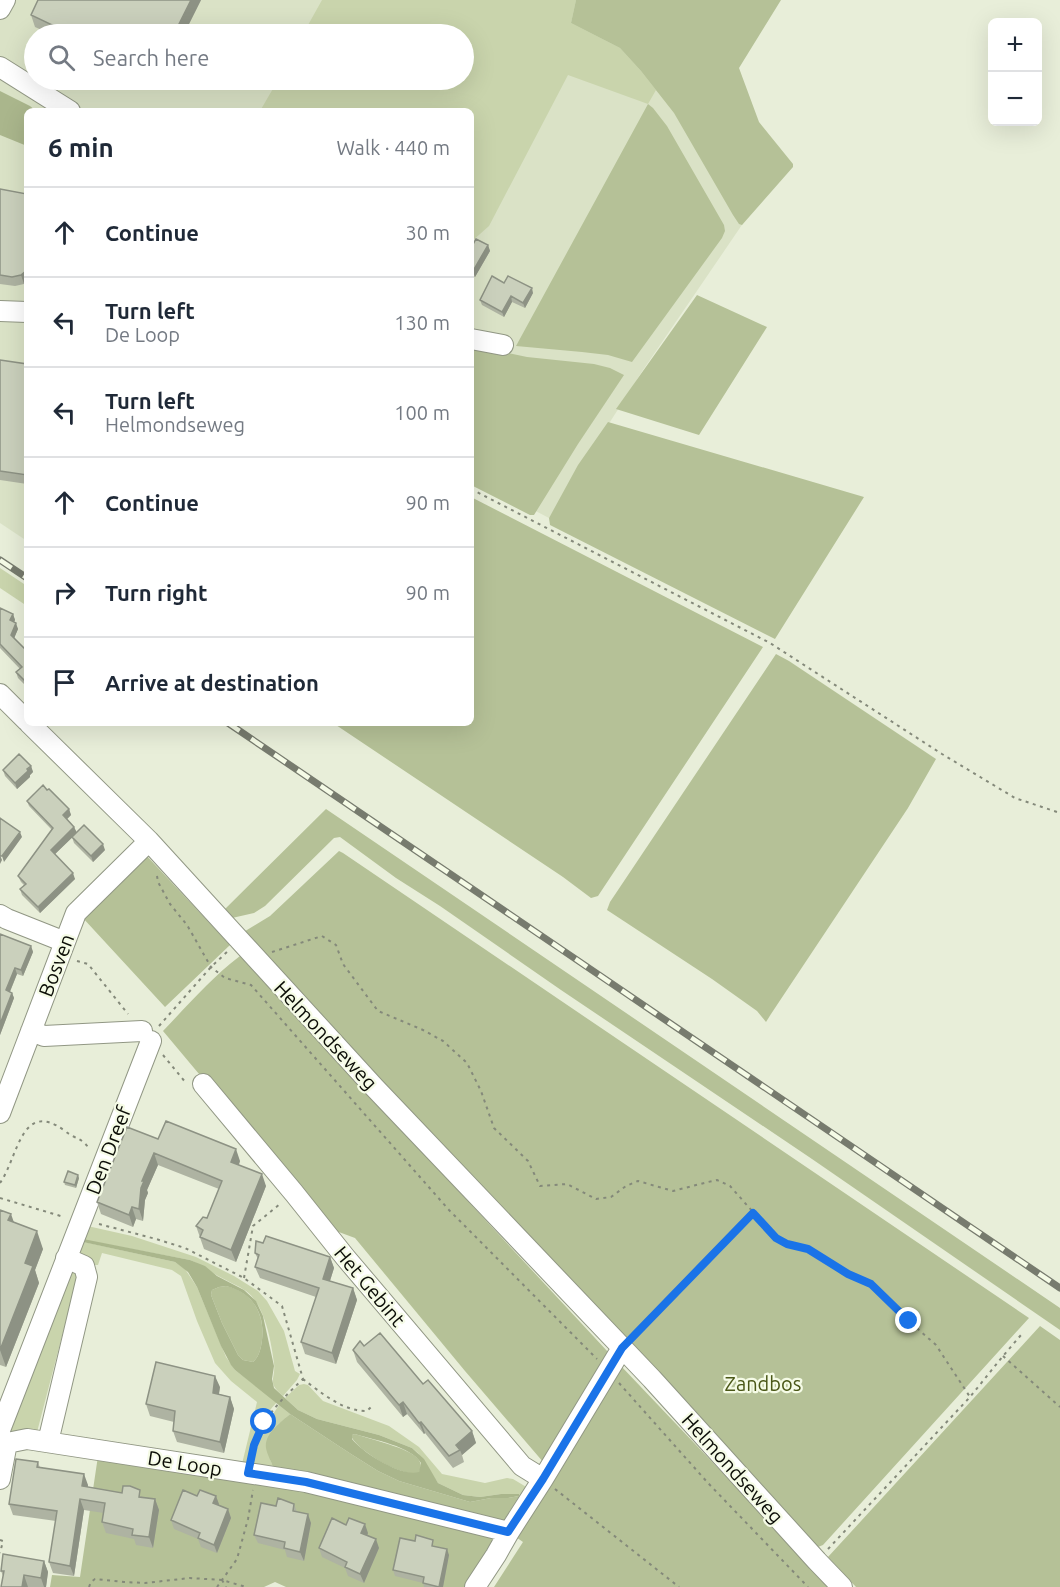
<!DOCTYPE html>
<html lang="en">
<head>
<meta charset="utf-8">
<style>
  :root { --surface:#fff; --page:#f2f2f3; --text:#1f2937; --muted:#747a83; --line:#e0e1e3 }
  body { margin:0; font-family:Ubuntu,sans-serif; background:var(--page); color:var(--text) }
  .controls { position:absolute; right:18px; top:18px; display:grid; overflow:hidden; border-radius:9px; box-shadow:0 6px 24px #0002 }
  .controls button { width:54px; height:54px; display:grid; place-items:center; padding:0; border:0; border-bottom:2px solid var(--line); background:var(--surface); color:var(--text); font:30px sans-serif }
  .stop { position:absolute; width:18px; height:18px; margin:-14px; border:4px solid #1a73e8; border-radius:50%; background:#fff }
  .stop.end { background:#1a73e8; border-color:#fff; box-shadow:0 2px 6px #0008 }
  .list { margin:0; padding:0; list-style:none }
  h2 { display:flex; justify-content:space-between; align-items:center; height:78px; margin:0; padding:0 24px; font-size:26px }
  h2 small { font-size:20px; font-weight:400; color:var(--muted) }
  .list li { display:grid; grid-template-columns:39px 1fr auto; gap:18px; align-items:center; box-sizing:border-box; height:90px; padding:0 24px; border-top:2px solid var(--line) }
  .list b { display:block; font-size:22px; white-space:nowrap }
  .list p { margin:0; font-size:20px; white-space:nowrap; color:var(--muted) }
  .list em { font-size:20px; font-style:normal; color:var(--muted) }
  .icon { flex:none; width:33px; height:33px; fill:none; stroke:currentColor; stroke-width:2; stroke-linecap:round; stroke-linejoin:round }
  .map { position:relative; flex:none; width:1060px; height:1587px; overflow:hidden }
  .search { position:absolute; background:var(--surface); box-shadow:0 6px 24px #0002; left:24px; top:24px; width:450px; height:66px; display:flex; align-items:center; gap:15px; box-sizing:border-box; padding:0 21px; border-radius:33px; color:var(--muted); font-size:22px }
  .panel { position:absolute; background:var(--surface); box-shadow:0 6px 24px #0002; left:24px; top:108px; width:450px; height:618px; border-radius:9px }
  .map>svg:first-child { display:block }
  .built { fill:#dae2c6; fill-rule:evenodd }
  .green { fill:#c9d4ac }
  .forest { fill:#b5c197 }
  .water { fill:#aab68c; fill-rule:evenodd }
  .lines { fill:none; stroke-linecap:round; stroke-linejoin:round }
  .minor-casing { stroke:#919784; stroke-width:22 }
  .path { stroke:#84897a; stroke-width:2; stroke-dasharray:3 4.5; stroke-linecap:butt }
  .minor { stroke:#fff; stroke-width:20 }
  .rail-casing { stroke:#777b6e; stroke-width:7 }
  .rail { stroke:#f5fbe6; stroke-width:4.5; stroke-dasharray:14; stroke-linecap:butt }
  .wall { fill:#aeb3a2 }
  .shaded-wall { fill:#8d9284 }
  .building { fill:#cad0bc; stroke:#8d9284; stroke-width:1.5 }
  .route { stroke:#1a73e8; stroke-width:8 }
  .labels { text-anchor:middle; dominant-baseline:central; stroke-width:4.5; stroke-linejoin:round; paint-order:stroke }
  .street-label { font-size:20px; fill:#0b0d07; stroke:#f5fbe6 }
  .park-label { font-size:20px; fill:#4a5717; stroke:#f5fbe6 }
</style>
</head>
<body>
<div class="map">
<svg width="1060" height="1587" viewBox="0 0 1060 1587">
  <rect width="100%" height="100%" fill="#e8eed9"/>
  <path class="built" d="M0 0H769L725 72 776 175 643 370 549 518 471 477V111H27V541L0 523ZM34 34H464V80H34Z"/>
  <path class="green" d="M322 0H576L571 23 620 48 641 71 656 90 648 104 568 75 489 226 471 242V111H260L278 80H464V34H303Z
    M0 568 27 586V606L0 588Z
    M83 1225 132 1236 196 1257 234 1276 258 1291 267 1301 284 1331 295 1371 300 1374 297 1380 283 1396C266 1382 276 1380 274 1363 271 1341 265 1305 246 1291 237 1285 227 1281 218 1276 208 1270 200 1264 190 1260L84 1240V1242L175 1262 185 1269 197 1287 226 1357 235 1370 277 1402C256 1425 253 1440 247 1469L241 1468 257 1402 231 1381 215 1363 197 1321 181 1276 172 1270 102 1253 98 1265H93L72 1250Z
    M69 1264 80 1267 36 1436 7 1431Z
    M304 1384 308 1385 323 1401 389 1426 419 1447 442 1474 485 1483 507 1478 513 1479 528 1488 509 1519 504 1520 519 1494H501L480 1497 463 1495 438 1483 418 1453 412 1448 379 1435 317 1419 298 1410 285 1398 299 1385Z
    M279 1405 290 1414 274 1428 270 1459 273 1467 260 1465 258 1470 251 1469 262 1431Z"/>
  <path class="forest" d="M576 0H781L739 68 759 122 793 164V167L742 225 739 224 733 215 674 113 641 71 620 48 571 23Z
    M648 104 653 108 667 126 724 225 725 231 722 238 632 362 608 355 582 352 516 346Z
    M697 295 767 327 699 435 616 409Z
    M471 345 527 357 594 364 610 368 624 375 578 444 534 515H530L471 485Z
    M608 422 864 497 775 639 550 525 549 518 578 465Z
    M471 497 763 647 598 896 591 898 563 877 333 723H471Z
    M776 654 789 661 936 759 908 808 771 1014 766 1022 757 1011 712 979 607 910 610 902Z
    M326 809 1060 1308V1330L812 1159 561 990 440 906 396 878 340 837 334 838 265 906 254 913 232 918 223 911Z
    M339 851 343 853 1029 1318 823 1545 818 1547 242 933 270 916Z
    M145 854 230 945 165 1007 82 917Z
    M240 956 608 1352 544 1463 465 1371 355 1238 328 1228 163 1031C188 1005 211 978 240 956Z
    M226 1286C253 1292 265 1314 262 1340 261 1348 259 1357 253 1362L243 1360 238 1355 222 1323 211 1295 212 1290 219 1287Z
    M1040 1326 1060 1340V1587H856L828 1557Z
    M621 1366 831 1587H494L523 1542 513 1535Z
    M290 1414 351 1454 378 1471 399 1481 470 1502 491 1498H508L519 1496 504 1520 500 1522 283 1471 273 1467C271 1461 267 1454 266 1448 264 1434 281 1422 290 1414Z
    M355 1434C369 1439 410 1448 418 1459 422 1464 421 1467 419 1473 401 1477 362 1453 352 1438V1435Z
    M98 1456 301 1489 484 1530 494 1540 464 1587H286L275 1582 264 1587H50L52 1575 80 1577Z"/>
  <path class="water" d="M0 91 30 106 36 111H27V146L0 135Z
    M83 1239 190 1260 205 1266 217 1276 244 1290 256 1301 263 1316 274 1366 272 1379 274 1388 298 1410 317 1419 379 1435 412 1448 424 1459 438 1483 463 1495 480 1497 501 1494H519V1496L508 1498H491L470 1502 399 1481 378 1471 351 1454 290 1414 235 1370 231 1365 221 1346 197 1287 188 1272 175 1262 83 1242ZM226 1286C253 1293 265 1313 262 1340 261 1348 259 1357 253 1362L243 1360 238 1355 222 1323 211 1295 212 1290 219 1287ZM355 1434C374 1440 411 1446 421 1463L419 1472C401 1477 363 1453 352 1439V1435Z"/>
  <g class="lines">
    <g class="minor-casing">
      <path id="minor" d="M0 9 5 0
        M0 67 70 111
        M0 311 27 312
        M471 339 503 345
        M0 694 27 721
        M29 723 149 841 374 1087 652 1379 817 1561 842 1587
        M0 915 7 919 65 942
        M31 1031 44 1036 142 1031
        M203 1084 294 1193 345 1257 522 1466 543 1479
        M0 1113 76 913 149 841
        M0 1430 151 1041
        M0 1442 7 1443 27 1439 306 1482 509 1532
        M48 1442 87 1277 84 1266 66 1258
        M0 1479 7 1443
        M475 1587 496 1555 509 1532 543 1479 622 1348"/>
    </g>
    <path class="path" d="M471 489 770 643 942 754 1015 798 1060 813
      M157 876 158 882 170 904 187 925 211 967 225 978 251 985 449 1210 597 1359
      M272 952 322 936 336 945 343 964 378 1011 423 1030 443 1041 467 1063 481 1091 494 1128 528 1161 540 1186 567 1184 596 1199 611 1197 626 1186 638 1181 673 1191 708 1182 717 1180 730 1186 776 1238 787 1244 808 1249 848 1274 871 1284 909 1321 936 1345 970 1397
      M77 961 88 964 128 1014
      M159 1026 211 967 228 951
      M163 1055 186 1083
      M0 1183C18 1158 21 1098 65 1131 76 1140 82 1137 90 1150
      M0 1198 64 1217
      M99 1224 156 1239 185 1248 244 1278 282 1306 303 1379C276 1405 260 1420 251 1458
      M244 1278 253 1226 280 1204
      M635 1336 753 1213
      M1003 1356 1060 1407
      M303 1379C320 1392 344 1412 367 1411L372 1406
      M619 1383 708 1483 808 1587
      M555 1489 679 1587
      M0 1540 3 1541 0 1553
      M828 1549 970 1397 1003 1356 1021 1335
      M222 1580 226 1587
      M89 1587 91 1582 95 1579 124 1582 145 1583 190 1578 222 1580 246 1587
      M217 1587 237 1559 248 1519 253 1490"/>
    <use href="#minor" class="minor"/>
    <g class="rail-casing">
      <path id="rail" d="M0 560 27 578
        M228 723 1060 1288"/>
    </g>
    <use href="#rail" class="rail"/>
  </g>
  <path class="wall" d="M201 0 184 34H51L35 27 31 15Z
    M145 80H162L159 86Z
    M0 189 27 194V282L24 284 15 286 0 284Z
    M488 245 490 251 475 277 471 275V248Z
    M504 283 533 293 525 308 512 302 504 317 482 305 480 300Z
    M0 360 27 364V484L0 480Z
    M0 608 13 614 15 620 14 622 18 629 14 638 25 649 27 648V687L18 678 16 672 20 669 0 648Z
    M31 766 33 772 30 775V777L17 789 5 776 3 770Z
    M47 790 69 809 71 815 67 819 74 827 77 833 105 850 93 862 74 843 72 837 76 833 55 854 75 879 40 913 22 895 20 889 24 885 21 882 18 876 52 830 29 806 27 801Z
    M0 934 31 946 33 952 23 976 17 974 10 992 12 993 14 998 0 1035Z
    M158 1139 240 1161 239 1165 266 1186 236 1262 204 1249 196 1226 207 1218 219 1189 158 1165 147 1190 148 1193 145 1200 143 1221 136 1219 133 1227 101 1214 97 1202Z
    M79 1178 76 1188 65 1185 64 1182Z
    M0 1210 43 1249 35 1270 39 1283 6 1367 0 1365Z
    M263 1243 330 1257 334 1268 330 1281 353 1288 357 1300 336 1364 305 1354 301 1342 316 1297 260 1278 255 1267 258 1259 255 1253Z
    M364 1346 423 1384 472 1431 476 1443 462 1455 464 1462 453 1468 425 1433 424 1434 407 1414 403 1417 357 1362 353 1350Z
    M220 1387 219 1394 230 1397 234 1409 224 1453 177 1442 173 1431 174 1422 150 1416 146 1404Z
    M38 1462 40 1468 88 1485 87 1487 155 1499 159 1510 153 1548 136 1545 134 1539 106 1533 102 1522 104 1513 84 1510 74 1576 53 1573 49 1562 56 1521 13 1515 9 1504Z
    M197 1496H216L219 1506 228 1509 231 1518 217 1553 201 1547 198 1539 174 1529 171 1520Z
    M294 1504 297 1512 311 1523 304 1561 287 1557 285 1550 258 1543 254 1535 276 1506Z
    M368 1533 367 1535 379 1548 364 1583 348 1576 345 1568 322 1557 319 1548Z
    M435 1547 449 1555 443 1587H424L423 1583 395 1576 393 1570Z
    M44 1561 48 1572 46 1587H1L3 1576 1 1571Z"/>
  <path class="shaded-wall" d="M191 0H201L184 34H174Z
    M157 80H162L159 86Z
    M488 245 490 251 475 277 473 271Z
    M27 270V282L24 284 21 275Z
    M532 288 533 293 525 308 523 303Z
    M511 296 512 302 504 317 502 312Z
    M13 614 15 620 12 626 10 620Z
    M16 623 18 629 13 641 11 635Z
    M31 766 33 772 30 775V777L17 789 15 783Z
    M69 809 71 815 65 821 63 815Z
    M74 827 77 833 53 856 51 850Z
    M20 832 22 837 4 862 2 856Z
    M103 844 105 850 93 862 91 856Z
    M0 855 2 860 0 864Z
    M73 873 75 879 40 913 38 907Z
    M31 946 33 952 23 976 21 970Z
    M15 968 17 974 8 996 6 990Z
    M12 993 14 998 0 1035V1024Z
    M236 1149 240 1161 235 1174 231 1162Z
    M154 1153 158 1165 147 1190 148 1193 145 1200 143 1221 139 1209 142 1181Z
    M262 1174 266 1186 236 1262 231 1250Z
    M78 1175 79 1178 76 1188 75 1185Z
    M132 1207 136 1219 133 1227 129 1215Z
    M11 1214 17 1231 8 1220Z
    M37 1231 43 1249 35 1270 39 1283 6 1367 0 1350 25 1263Z
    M330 1257 334 1268 327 1290 323 1279Z
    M353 1288 357 1300 336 1364 332 1353Z
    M215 1376 220 1387 217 1405 213 1393Z
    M230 1397 234 1409 224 1453 220 1442Z
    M403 1402 407 1414 403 1417 399 1405Z
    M421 1422 425 1433 424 1434 419 1423Z
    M472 1431 476 1443 462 1455 460 1450 456 1445Z
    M84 1474 88 1485 86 1497 82 1486Z
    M216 1496 219 1504 216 1512 213 1503Z
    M80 1499 84 1510 74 1576 70 1566Z
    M155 1499 159 1510 153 1548 149 1537Z
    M228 1509 231 1518 217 1553 214 1545Z
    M308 1514 311 1523 304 1561 300 1552Z
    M365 1524 368 1533 365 1542 361 1533Z
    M376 1539 379 1548 364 1583 360 1574Z
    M447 1549 449 1555 443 1587H439Z
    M44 1561 48 1572 46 1587H44L41 1578Z
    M24 1575 28 1587H22Z"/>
  <path class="building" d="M38 0H191L174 34H71L31 15Z
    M0 189 27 194V270L21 275 12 277 0 275Z
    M476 239 488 245 473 271 471 270V248Z
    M492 276 504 283 508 276 532 288 523 303 511 296 502 312 480 300Z
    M0 360 27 364V475L0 471Z
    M0 608 13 614 10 620 16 623 11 635 25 649 27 648V683L16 672 22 667 0 644Z
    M19 754 31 766 27 769 28 771 15 783 3 770Z
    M43 785 47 790 49 789 69 809 63 815 74 827 51 850 73 873 38 907 20 889 26 884 18 876 53 828 27 801Z
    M0 818 20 832 2 856H0Z
    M84 825 103 844 91 856 72 837Z
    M0 934 31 946 21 970 15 968 6 990 12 993 0 1024Z
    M166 1121 236 1149 231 1162 262 1174 231 1250 200 1237 203 1230 196 1226 203 1217 207 1218 222 1181 154 1153 142 1181H144L141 1188 139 1209 132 1207 129 1215 97 1202 127 1127 158 1139Z
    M68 1171 78 1175 75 1185 64 1182Z
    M0 1210 11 1214 8 1220 37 1231 25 1263 33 1266 0 1350Z
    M266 1236 330 1257 323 1279 353 1288 332 1353 301 1342 319 1288 255 1267 259 1255 255 1253 256 1241 263 1243Z
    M380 1333 423 1384 428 1380 472 1431 456 1445 460 1450 449 1456 421 1422 419 1423 403 1402 399 1405 353 1350 360 1341 364 1346Z
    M156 1362 215 1376 213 1393 230 1397 220 1442 173 1431 175 1411 146 1404Z
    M16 1459 38 1462 37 1467 84 1474 82 1486 122 1493 123 1486H130L140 1490 139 1497 155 1499 149 1537 132 1535 133 1529 102 1522 105 1503 80 1499 70 1566 49 1562 57 1511 9 1504Z
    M183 1490 197 1496 200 1490 216 1496 213 1503 228 1509 214 1545 198 1538 200 1533 171 1520Z
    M278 1498 294 1504 293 1511 308 1514 300 1552 284 1548 285 1542 254 1535 261 1503 276 1506Z
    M332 1518 346 1525 349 1518 365 1524 361 1533 376 1539 360 1574 345 1567 347 1562 319 1548Z
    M416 1535 433 1540 432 1546 447 1549 439 1587 423 1583 424 1577 393 1570 400 1538 415 1541Z
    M3 1554 44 1561 41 1578 24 1575 22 1587H1L4 1571H1Z"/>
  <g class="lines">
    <path class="route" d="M264 1422 254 1445 248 1473 306 1482 508 1532 543 1479 622 1348 753 1213 776 1238 787 1244 808 1249 848 1274 871 1284 909 1321"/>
  </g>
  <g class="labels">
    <g class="street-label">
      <text transform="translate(56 965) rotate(-69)">Bosven</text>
      <text transform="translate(326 1035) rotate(47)">Helmondseweg</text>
      <text transform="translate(108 1150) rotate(-69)">Den Dreef</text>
      <text transform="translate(370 1286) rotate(50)">Het Gebint</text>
      <text transform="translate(185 1463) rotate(9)">De Loop</text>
      <text transform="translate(733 1468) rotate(48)">Helmondseweg</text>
    </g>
    <g class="park-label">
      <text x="763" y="1383">Zandbos</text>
    </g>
  </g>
</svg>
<div class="controls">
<button>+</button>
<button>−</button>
</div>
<div class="stop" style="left:264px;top:1422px"></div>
<div class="stop end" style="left:909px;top:1321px"></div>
<div class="search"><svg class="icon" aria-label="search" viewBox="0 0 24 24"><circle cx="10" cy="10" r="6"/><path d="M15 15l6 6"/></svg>Search here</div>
<section class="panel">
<h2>6 min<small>Walk · 440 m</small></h2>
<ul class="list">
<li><svg class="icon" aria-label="ahead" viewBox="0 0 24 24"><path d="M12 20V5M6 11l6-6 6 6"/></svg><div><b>Continue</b></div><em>30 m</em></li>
<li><svg class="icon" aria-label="left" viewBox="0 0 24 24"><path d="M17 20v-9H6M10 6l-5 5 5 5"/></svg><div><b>Turn left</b><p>De Loop</p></div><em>130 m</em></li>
<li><svg class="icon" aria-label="left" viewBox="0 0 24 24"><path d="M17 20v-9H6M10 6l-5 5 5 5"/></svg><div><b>Turn left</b><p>Helmondseweg</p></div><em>100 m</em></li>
<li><svg class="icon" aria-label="ahead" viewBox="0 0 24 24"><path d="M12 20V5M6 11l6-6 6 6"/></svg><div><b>Continue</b></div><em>90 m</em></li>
<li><svg class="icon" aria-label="right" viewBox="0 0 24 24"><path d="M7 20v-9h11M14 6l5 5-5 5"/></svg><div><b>Turn right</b></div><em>90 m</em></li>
<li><svg class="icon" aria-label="arrive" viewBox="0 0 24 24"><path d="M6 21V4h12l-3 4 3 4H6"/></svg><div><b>Arrive at destination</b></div></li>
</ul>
</section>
</div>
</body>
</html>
